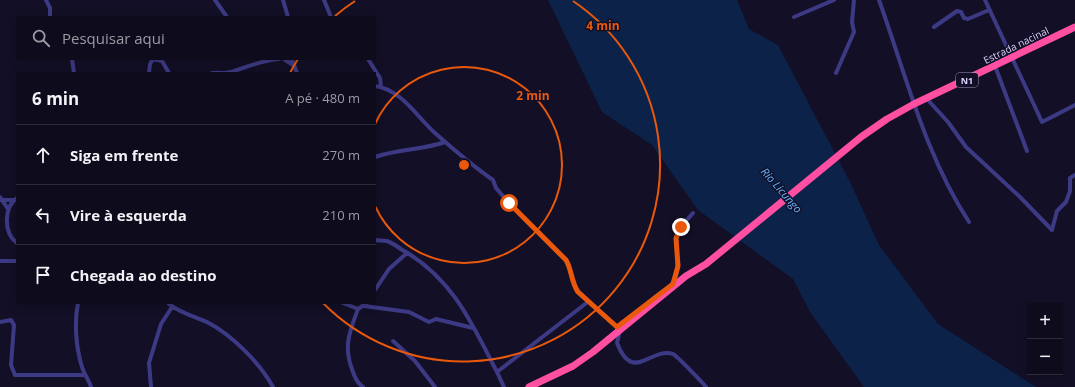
<!DOCTYPE html>
<html lang="pt">
<head>
<meta charset="utf-8">
<style>
  :root { --surface:#0e0b1c; --page:#1c1929; --text:#f1f3f6; --muted:#9b9ba3; --line:#2e2b3b }
  body { margin:0; font-family:"Open Sans",sans-serif; background:var(--page); color:var(--text) }
  .controls { position:absolute; right:12px; bottom:12px; display:grid; overflow:hidden; border-radius:0px; box-shadow:0 2px 10px #0003 }
  .controls button { width:36px; height:36px; display:grid; place-items:center; padding:0; border:0; border-bottom:1px solid var(--line); background:var(--surface); color:var(--text); font:20px sans-serif }
  .stop { position:absolute; width:12px; height:12px; margin:-9px; border:3px solid #ea580c; border-radius:50%; background:#fff }
  .stop.end { background:#ea580c; border-color:#fff; box-shadow:0 1px 4px #0008 }
  .list { margin:0; padding:0; list-style:none }
  h2 { display:flex; justify-content:space-between; align-items:center; height:52px; margin:0; padding:0 16px; font-size:17px }
  h2 small { font-size:13px; font-weight:400; color:var(--muted) }
  .list li { display:grid; grid-template-columns:26px 1fr auto; gap:12px; align-items:center; box-sizing:border-box; height:60px; padding:0 16px; border-top:1px solid var(--line) }
  .list b { display:block; font-size:15px; white-space:nowrap }
  .list em { font-size:13px; font-style:normal; color:var(--muted) }
  .icon { flex:none; width:22px; height:22px; fill:none; stroke:currentColor; stroke-width:2; stroke-linecap:round; stroke-linejoin:round }
  .map { position:relative; flex:none; width:1075px; height:387px; overflow:hidden }
  .search { position:absolute; background:var(--surface); box-shadow:0 2px 10px #0003; left:16px; top:16px; width:360px; height:44px; display:flex; align-items:center; gap:10px; box-sizing:border-box; padding:0 14px; border-radius:0px; color:var(--muted); font-size:15px }
  .panel { position:absolute; background:var(--surface); box-shadow:0 2px 10px #0003; left:16px; top:72px; width:360px; height:232px; border-radius:0px }
  .map>svg:first-child { display:block }
  .water { fill:#0c2248 }
  .lines { fill:none; stroke-linecap:round; stroke-linejoin:round }
  .street { stroke:#3d3a85; stroke-width:4 }
  .highway { stroke:#ff4fa3; stroke-width:7 }
  .route { stroke:#ea580c; stroke-width:5 }
  .ring { fill:none; stroke:#e8590c; stroke-width:2 }
  .labels { text-anchor:middle; dominant-baseline:central; stroke-width:3; stroke-linejoin:round; paint-order:stroke }
  .shield { fill:#130f26; stroke:#9e99be; stroke-width:1 }
  .shield-label { font-size:9px; font-weight:bold; fill:#d9d4ff }
  .street-label { font-size:10px; fill:#d9d4ff; stroke:#130f26 }
  .water-label { font-size:11px; font-style:italic; fill:#62b6ff; stroke:#130f26 }
  .centre { fill:#e8590c; stroke:#130f26; stroke-width:2 }
  .ring-label { font-size:12px; text-anchor:middle; font-weight:bold; fill:#e8590c; stroke:#130f26; stroke-width:3; stroke-linejoin:round; paint-order:stroke }
</style>
</head>
<body>
<div class="map">
<svg width="1075" height="387" viewBox="0 0 1075 387">
  <rect width="100%" height="100%" fill="#130f26"/>
  <path class="water" d="M548 0H737L749 29 778 45 850 182 879 245 938 324 1036 387H864L810 312 793 279 698 210 652 145 602 112Z"/>
  <g class="lines">
    <path class="street" d="M46 0 50 8V17
      M215 0 227 17
      M283 0 288 17
      M324 0 331 17
      M879 0C906 75 925 155 969 222
      M985 0 1042 122 1075 105
      M794 17 834 0
      M934 27 957 11 961 12 964 18 968 19 989 10
      M72 59 74 73
      M153 59 162 61 169 73
      M284 59 293 65
      M292 59 297 73
      M368 59 380 78 381 87
      M995 66 1027 151
      M149 73 150 64 153 59
      M212 73C218 72 225 74 231 72 247 67 262 60 279 59
      M836 73 854 32 852 22 854 0
      M375 86C402 90 416 116 435 133 453 149 473 166 493 180L496 188 509 203 566 260C572 270 571 282 578 291L620 330 617 343C633 384 650 347 673 354 677 356 702 382 706 387
      M927 99 948 122 966 147 1020 197 1052 230
      M375 157C398 149 423 150 445 142
      M0 197 8 209
      M17 198C4 207 3 233 17 243
      M0 200H14
      M1052 230 1057 211 1066 202 1070 191V178L1075 175
      M375 240C379 241 383 240 387 241 393 243 400 249 406 252 454 281 472 324 497 372L589 301
      M0 261H17
      M671 285C683 272 674 251 677 236 679 227 687 220 693 213
      M375 290 389 269 407 253
      M78 303C74 322 76 348 82 367 84 374 89 380 91 387
      M168 303C179 313 194 316 207 322 232 335 260 363 273 387
      M343 303 358 309 367 303
      M364 306 409 312 429 322 436 319 473 328
      M358 309C349 333 343 347 353 372 355 378 357 383 363 387
      M0 322 11 320 14 325 11 365 15 375H85
      M617 327 659 294
      M393 341 415 361 435 387
      M497 372 504 387
      M151 387 149 363 161 324 172 307"/>
    <path class="highway" d="M529 387 573 366 593 352 686 276 706 264 861 137 887 119 914 104 1075 27"/>
  </g>
  <g class="lines">
    <path class="route" d="M509 203 566 260C572 270 571 282 578 292L617 327 673 284 678 266 676 238 681 227"/>
  </g>
  <g class="ring">
    <path d="M375 124A98 98 0 1 1 375 206"/>
    <path d="M290 73A197 197 0 0 1 298 59M335 16A197 197 0 0 1 355 1M573 1A197 197 0 1 1 323 303"/>
  </g>
  <g class="labels">
    <rect class="shield" x="956" y="73" width="22" height="14" rx="3"/>
    <g class="shield-label">
      <text x="967" y="80">N1</text>
    </g>
    <g class="street-label">
      <text transform="translate(1016 45) rotate(-26)">Estrada nacinal</text>
    </g>
    <g class="water-label">
      <text transform="translate(782 190) rotate(49)">Rio Licungo</text>
    </g>
  </g>
  <circle cx="464" cy="165" r="6" class="centre"/>
  <g class="ring-label">
    <text x="603" y="30">4 min</text>
    <text x="533" y="100">2 min</text>
  </g>
</svg>
<div class="controls">
<button>+</button>
<button>−</button>
</div>
<div class="stop" style="left:509px;top:203px"></div>
<div class="stop end" style="left:681px;top:227px"></div>
<div class="search"><svg class="icon" aria-label="search" viewBox="0 0 24 24"><circle cx="10" cy="10" r="6"/><path d="M15 15l6 6"/></svg>Pesquisar aqui</div>
<section class="panel">
<h2>6 min<small>A pé · 480 m</small></h2>
<ul class="list">
<li><svg class="icon" aria-label="ahead" viewBox="0 0 24 24"><path d="M12 20V5M6 11l6-6 6 6"/></svg><div><b>Siga em frente</b></div><em>270 m</em></li>
<li><svg class="icon" aria-label="left" viewBox="0 0 24 24"><path d="M17 20v-9H6M10 6l-5 5 5 5"/></svg><div><b>Vire à esquerda</b></div><em>210 m</em></li>
<li><svg class="icon" aria-label="arrive" viewBox="0 0 24 24"><path d="M6 21V4h12l-3 4 3 4H6"/></svg><div><b>Chegada ao destino</b></div></li>
</ul>
</section>
</div>
</body>
</html>
